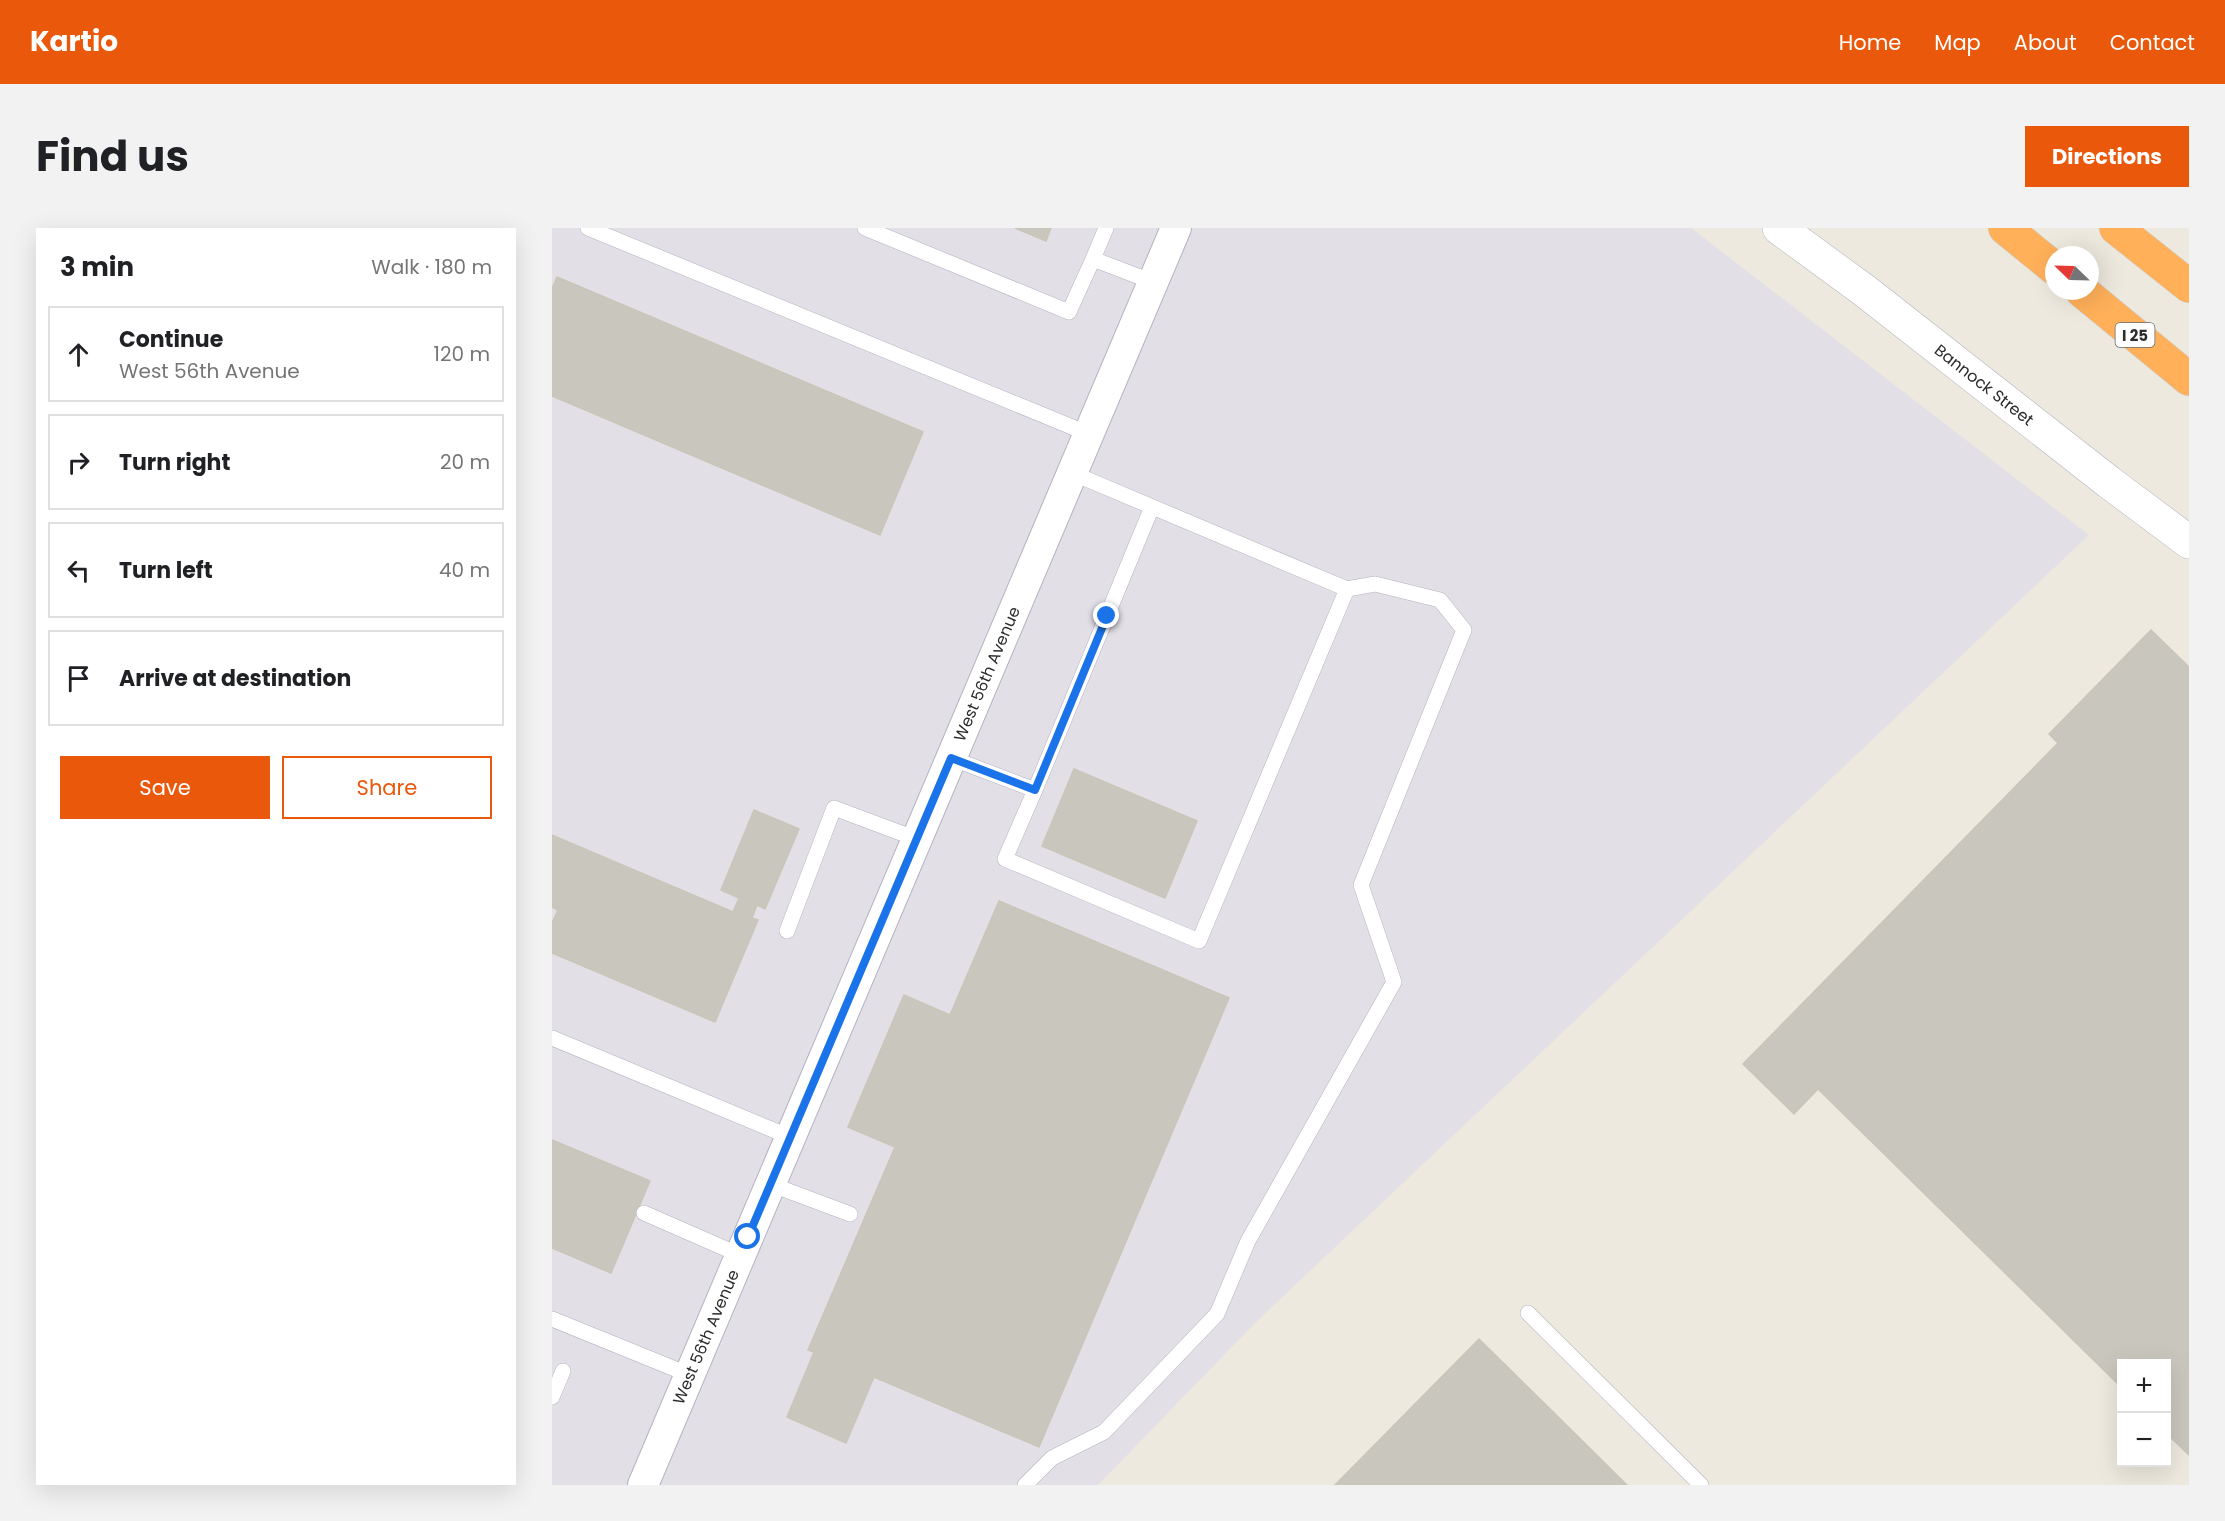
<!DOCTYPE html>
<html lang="en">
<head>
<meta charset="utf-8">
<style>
  :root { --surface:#fff; --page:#f2f2f2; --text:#202124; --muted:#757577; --line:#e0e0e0; --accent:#ea580c }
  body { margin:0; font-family:Poppins,sans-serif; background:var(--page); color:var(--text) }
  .controls { position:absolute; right:18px; bottom:18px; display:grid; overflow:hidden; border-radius:0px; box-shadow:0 6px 24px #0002 }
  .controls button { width:54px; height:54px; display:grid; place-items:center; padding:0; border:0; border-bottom:2px solid var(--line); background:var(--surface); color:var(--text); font:30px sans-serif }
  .compass { position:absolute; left:1493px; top:18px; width:54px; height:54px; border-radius:50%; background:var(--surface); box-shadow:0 6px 24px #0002; rotate:293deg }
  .stop { position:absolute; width:18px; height:18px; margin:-14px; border:4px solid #1a73e8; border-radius:50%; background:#fff }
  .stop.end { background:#1a73e8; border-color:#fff; box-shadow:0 2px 6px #0008 }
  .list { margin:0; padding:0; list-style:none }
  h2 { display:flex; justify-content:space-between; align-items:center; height:78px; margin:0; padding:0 24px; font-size:26px }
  h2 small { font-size:20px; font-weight:400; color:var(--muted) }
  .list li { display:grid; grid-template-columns:39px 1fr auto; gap:18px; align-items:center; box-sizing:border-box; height:96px; margin:0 12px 12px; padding:0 12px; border:2px solid var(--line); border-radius:0px }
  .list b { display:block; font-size:22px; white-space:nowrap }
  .list p { margin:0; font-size:20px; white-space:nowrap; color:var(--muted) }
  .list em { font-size:20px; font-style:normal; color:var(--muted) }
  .actions { display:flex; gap:12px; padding:18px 24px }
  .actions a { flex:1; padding:14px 0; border:2px solid var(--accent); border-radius:0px; text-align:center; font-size:21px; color:var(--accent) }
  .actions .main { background:var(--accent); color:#fff }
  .icon { flex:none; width:33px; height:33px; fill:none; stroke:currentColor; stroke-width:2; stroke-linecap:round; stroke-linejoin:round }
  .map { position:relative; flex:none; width:1637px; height:1257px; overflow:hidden; border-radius:0px }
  header { display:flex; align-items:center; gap:36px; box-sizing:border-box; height:84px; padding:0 30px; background:var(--accent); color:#fff }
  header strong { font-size:28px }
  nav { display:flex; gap:33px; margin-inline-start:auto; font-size:21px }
  .intro { display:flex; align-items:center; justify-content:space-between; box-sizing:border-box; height:144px; padding:0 36px }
  h1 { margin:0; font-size:42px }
  .button { padding:15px 27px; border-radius:0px; background:var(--accent); color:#fff; font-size:21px; font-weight:700 }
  main { display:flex; gap:36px; padding:0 36px }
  aside { flex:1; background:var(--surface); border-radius:0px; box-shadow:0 6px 24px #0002 }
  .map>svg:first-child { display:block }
  .industrial { fill:#e2dfe7 }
  .building { fill:#c9c7bd; stroke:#cac5b8; stroke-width:1.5 }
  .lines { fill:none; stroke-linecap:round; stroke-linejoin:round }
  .lane-casing { stroke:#b2b3c0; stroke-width:16 }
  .street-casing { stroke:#b2b3c0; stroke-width:32 }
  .secondary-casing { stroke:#b2b3c0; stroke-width:34 }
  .highway-casing { stroke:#c8c8c8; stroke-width:34 }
  .lane { stroke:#fff; stroke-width:15 }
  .street { stroke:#fff; stroke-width:30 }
  .secondary { stroke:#fff; stroke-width:33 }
  .highway { stroke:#ffb059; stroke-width:33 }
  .route { stroke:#1a73e8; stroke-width:8 }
  .labels { text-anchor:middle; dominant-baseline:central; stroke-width:4.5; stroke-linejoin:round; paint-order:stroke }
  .shield { fill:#fff; stroke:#6b6b6b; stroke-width:1.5 }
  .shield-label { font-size:15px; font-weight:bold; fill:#2c2c2c }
  .street-label { font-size:16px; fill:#2c2c2c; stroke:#fff }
</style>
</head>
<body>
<header>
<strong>Kartio</strong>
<nav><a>Home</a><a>Map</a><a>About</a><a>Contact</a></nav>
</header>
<div class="intro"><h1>Find us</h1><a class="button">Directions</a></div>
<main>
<aside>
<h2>3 min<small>Walk · 180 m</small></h2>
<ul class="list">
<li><svg class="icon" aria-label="ahead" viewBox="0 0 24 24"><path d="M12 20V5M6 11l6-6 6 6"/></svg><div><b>Continue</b><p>West 56th Avenue</p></div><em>120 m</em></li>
<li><svg class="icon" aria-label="right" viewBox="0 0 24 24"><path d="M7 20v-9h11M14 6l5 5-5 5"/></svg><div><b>Turn right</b></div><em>20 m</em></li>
<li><svg class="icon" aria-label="left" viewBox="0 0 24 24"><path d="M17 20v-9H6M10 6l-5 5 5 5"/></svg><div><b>Turn left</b></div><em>40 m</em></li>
<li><svg class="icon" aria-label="arrive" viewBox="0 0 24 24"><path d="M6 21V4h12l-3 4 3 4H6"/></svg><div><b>Arrive at destination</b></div></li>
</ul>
<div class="actions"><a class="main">Save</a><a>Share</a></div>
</aside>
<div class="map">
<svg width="1637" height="1257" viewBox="0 0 1637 1257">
  <rect width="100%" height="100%" fill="#eee9de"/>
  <path class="industrial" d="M0 0H1139L1537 307 706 1092 546 1257H0Z"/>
  <path class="building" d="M463 0H499L494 13Z
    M5 49 371 204 328 307 0 168V61Z
    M1599 402 1637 439V1227L1614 1205V1136H1570V1160L1266 861 1242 886 1191 836 1506 515 1497 506Z
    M522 541 645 593 613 670 490 618Z
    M202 582 247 601 213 681 205 677 200 690 206 692 163 794 0 725V695L6 682 0 679V607L181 684 187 670 169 662Z
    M447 673 677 770 487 1219 322 1149 294 1215 235 1189 262 1124 256 1122 343 919 296 899 352 767 398 787Z
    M0 912 98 953 59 1045 0 1020Z
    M927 1111 1075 1257H783Z"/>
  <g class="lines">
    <g class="lane-casing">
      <path id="lane" d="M36 0 537 206
        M313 0 517 84 541 31 601 54
        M541 31 554 0
        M399 530 483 562 453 631 647 713 795 361 520 245
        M483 562 600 279
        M235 703 282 580 365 611
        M0 810 238 909
        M218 956 298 986
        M92 985 188 1027
        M976 1085 1149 1257
        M0 1091 138 1147
        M0 1169 11 1143
        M473 1257 500 1230 552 1204 665 1086 696 1013 842 754 809 657 912 402 888 372 823 356 795 361"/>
    </g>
    <g class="street-casing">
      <path id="street" d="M91 1257 624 0"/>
    </g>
    <g class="secondary-casing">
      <path id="secondary" d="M1227 0 1313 63 1558 255 1637 314"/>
    </g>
    <g class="highway-casing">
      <path id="highway" d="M1453 0 1502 40
        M1564 0 1637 58
        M1530 63 1637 151"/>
    </g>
    <use href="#lane" class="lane"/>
    <use href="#street" class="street"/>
    <use href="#secondary" class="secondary"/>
    <use href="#highway" class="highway"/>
  </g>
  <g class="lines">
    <path class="route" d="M196 1009 399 530 483 562 555 388"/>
  </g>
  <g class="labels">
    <rect class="shield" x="1563.5" y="95" width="39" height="24" rx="4.5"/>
    <g class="shield-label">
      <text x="1583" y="107">I 25</text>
    </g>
    <g class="street-label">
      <text transform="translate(1432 157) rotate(38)">Bannock Street</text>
      <text transform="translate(435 446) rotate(-67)">West 56th Avenue</text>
      <text transform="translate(154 1109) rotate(-67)">West 56th Avenue</text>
    </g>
  </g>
</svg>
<div class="controls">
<button>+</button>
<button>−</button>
</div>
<svg class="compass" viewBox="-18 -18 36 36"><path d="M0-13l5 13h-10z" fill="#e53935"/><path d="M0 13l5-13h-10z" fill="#757577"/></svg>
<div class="stop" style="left:196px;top:1009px"></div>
<div class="stop end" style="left:555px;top:388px"></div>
</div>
</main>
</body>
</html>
